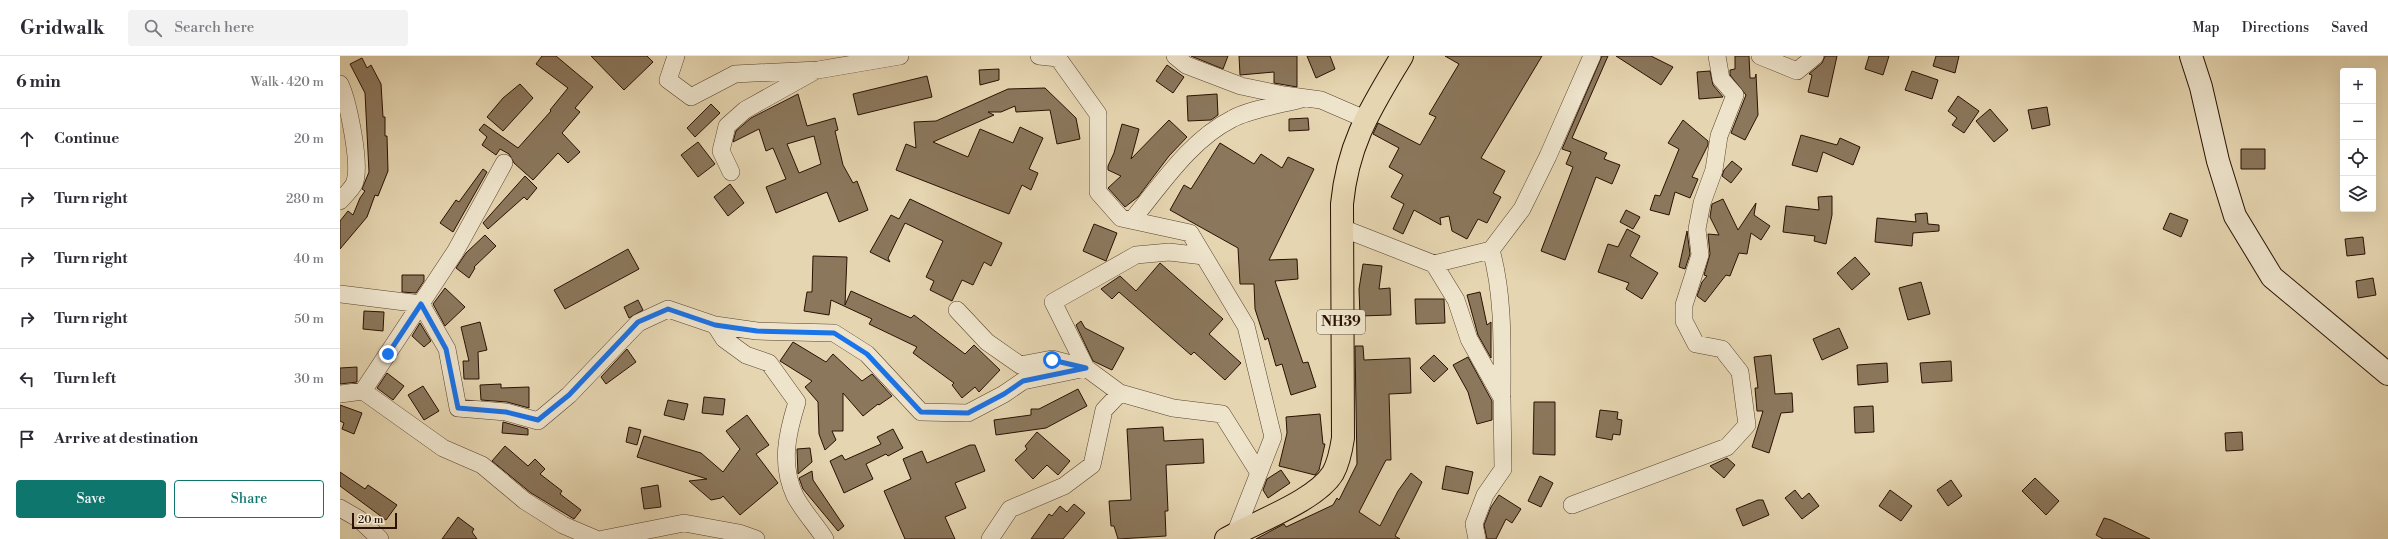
<!DOCTYPE html>
<html lang="en">
<head>
<meta charset="utf-8">
<style>
  :root { --surface:#fff; --page:#f2f2f3; --text:#2b2b33; --muted:#7c7c81; --line:#e1e1e2; --accent:#0f766e }
  body { margin:0; font-family:"Libre Bodoni",serif; background:var(--page); color:var(--text) }
  .controls { position:absolute; right:12px; top:12px; display:grid; overflow:hidden; border-radius:4px; box-shadow:0 4px 16px #0002 }
  .controls button { width:36px; height:36px; display:grid; place-items:center; padding:0; border:0; border-bottom:1px solid var(--line); background:var(--surface); color:var(--text); font:20px sans-serif }
  .scale { position:absolute; left:12px; bottom:10px; width:45px; box-sizing:border-box; padding-left:4px; border:2px solid #2a1102; border-top:0; font-size:11px; line-height:14px; white-space:nowrap; color:#2a1102; -webkit-text-stroke:3px #eee4cc; paint-order:stroke }
  .stop { position:absolute; width:12px; height:12px; margin:-9px; border:3px solid #1a73e8; border-radius:50%; background:#fff }
  .stop.end { background:#1a73e8; border-color:#fff; box-shadow:0 1px 4px #0008 }
  .list { margin:0; padding:0; list-style:none }
  h2 { display:flex; justify-content:space-between; align-items:center; height:52px; margin:0; padding:0 16px; font-size:17px }
  h2 small { font-size:13px; font-weight:400; color:var(--muted) }
  .list li { display:grid; grid-template-columns:26px 1fr auto; gap:12px; align-items:center; box-sizing:border-box; height:60px; padding:0 16px; border-top:1px solid var(--line) }
  .list b { display:block; font-size:15px; white-space:nowrap }
  .list em { font-size:13px; font-style:normal; color:var(--muted) }
  .actions { display:flex; gap:8px; padding:12px 16px }
  .actions a { flex:1; padding:9px 0; border:1px solid var(--accent); border-radius:4px; text-align:center; font-size:14px; color:var(--accent) }
  .actions .main { background:var(--accent); color:#fff }
  .icon { flex:none; width:22px; height:22px; fill:none; stroke:currentColor; stroke-width:2; stroke-linecap:round; stroke-linejoin:round }
  .map { position:relative; flex:none; width:2048px; height:483px; overflow:hidden }
  header { display:flex; align-items:center; gap:24px; box-sizing:border-box; height:56px; padding:0 20px; background:var(--surface); border-bottom:1px solid var(--line) }
  header strong { font-size:19px }
  nav { display:flex; gap:22px; margin-inline-start:auto; font-size:14px }
  .search { width:280px; height:36px; background:var(--page); display:flex; align-items:center; gap:10px; box-sizing:border-box; padding:0 14px; border-radius:4px; color:var(--muted); font-size:15px }
  main { display:flex }
  aside { flex:1; background:var(--surface) }
  .map>svg:first-child { display:block }
  .building { fill:#8b775c; stroke:#2a1102; fill-rule:evenodd }
  .lines { fill:none; stroke-linecap:round; stroke-linejoin:round }
  .street-casing { stroke:#59422e; stroke-width:18 }
  .secondary-casing { stroke:#2a1102; stroke-width:24 }
  .highway-casing { stroke:#2a1102; stroke-width:24 }
  .street { stroke:#eee4cc; stroke-width:17 }
  .secondary { stroke:#eee4cc; stroke-width:22 }
  .highway { stroke:#e5d5b0; stroke-width:22 }
  .route { stroke:#1a73e8; stroke-width:5 }
  .labels { text-anchor:middle; dominant-baseline:central; stroke-width:3; stroke-linejoin:round; paint-order:stroke }
  .shield { fill:#eee4cc; stroke:#65503f; stroke-width:1 }
  .shield-label { font-size:14px; font-weight:bold; fill:#2a1102 }
</style>
</head>
<body>
<header>
<strong>Gridwalk</strong>
<div class="search"><svg class="icon" aria-label="search" viewBox="0 0 24 24"><circle cx="10" cy="10" r="6"/><path d="M15 15l6 6"/></svg>Search here</div>
<nav><a>Map</a><a>Directions</a><a>Saved</a></nav>
</header>
<main>
<aside>
<h2>6 min<small>Walk · 420 m</small></h2>
<ul class="list">
<li><svg class="icon" aria-label="ahead" viewBox="0 0 24 24"><path d="M12 20V5M6 11l6-6 6 6"/></svg><div><b>Continue</b></div><em>20 m</em></li>
<li><svg class="icon" aria-label="right" viewBox="0 0 24 24"><path d="M7 20v-9h11M14 6l5 5-5 5"/></svg><div><b>Turn right</b></div><em>280 m</em></li>
<li><svg class="icon" aria-label="right" viewBox="0 0 24 24"><path d="M7 20v-9h11M14 6l5 5-5 5"/></svg><div><b>Turn right</b></div><em>40 m</em></li>
<li><svg class="icon" aria-label="right" viewBox="0 0 24 24"><path d="M7 20v-9h11M14 6l5 5-5 5"/></svg><div><b>Turn right</b></div><em>50 m</em></li>
<li><svg class="icon" aria-label="left" viewBox="0 0 24 24"><path d="M17 20v-9H6M10 6l-5 5 5 5"/></svg><div><b>Turn left</b></div><em>30 m</em></li>
<li><svg class="icon" aria-label="arrive" viewBox="0 0 24 24"><path d="M6 21V4h12l-3 4 3 4H6"/></svg><div><b>Arrive at destination</b></div></li>
</ul>
<div class="actions"><a class="main">Save</a><a>Share</a></div>
</aside>
<div class="map">
<svg width="2048" height="483" viewBox="0 0 2048 483">
  <rect width="100%" height="100%" fill="#e5d5b0"/>
  <filter id="stains"><feTurbulence type="fractalNoise" baseFrequency=".005" numOctaves="4"/><feColorMatrix values="0 0 0 0 .2 0 0 0 0 .09 0 0 0 0 .02 0 0 0 .5 -.17"/></filter>
  <radialGradient id="worn" r=".72"><stop offset=".6" stop-color="#630" stop-opacity="0"/><stop offset="1" stop-color="#630" stop-opacity=".3"/></radialGradient>
  <path class="building" d="M202 0H216L253 31 235 52 240 56 222 77 240 96 228 107 218 97 193 124 174 107 169 98 160 93 156 99 142 89 147 81 139 74 144 68 178 92 211 55 210 54 228 32 196 8Z
    M251 0H307L313 6 284 34Z
    M851 0H888L883 13Z
    M899 0H957V31L934 27V16L900 19Z
    M967 0H990L995 13 976 22Z
    M1105 0H1202L1141 102 1165 115 1153 137 1161 141 1147 167 1138 163 1127 183 1112 175 1109 160 1100 162 1101 169 1074 154 1063 178 1053 173 1064 148 1051 141 1063 119 1049 111 1059 92 1033 78 1038 67 1080 89 1096 61 1089 58 1119 8Z
    M1262 0H1268L1232 82 1267 97 1264 103 1280 109 1272 128 1256 121 1225 204 1201 195 1233 111 1226 108 1231 96 1222 93Z
    M1276 0H1311L1333 11 1321 29Z
    M1395 0H1409L1410 22H1415L1416 18 1418 59 1405 84 1391 77 1406 39 1390 19V14L1395 13Z
    M1485 0H1497L1488 41 1468 36 1472 19 1469 18 1482 7Z
    M1529 0H1549L1543 19 1525 13Z
    M1596 0H1619L1615 17 1593 10Z
    M22 2 27 12 31 9 41 28 43 61H45V80H47L48 115 38 140 35 139 27 161 0 193V165L8 155 13 159 20 142 25 135 22 133 29 116 25 37 10 8Z
    M827 9 844 21 833 37 816 25Z
    M659 13V24L640 29 639 14Z
    M1370 15 1373 29 1383 41 1359 43 1357 16Z
    M1572 15 1598 24 1592 43 1565 34Z
    M587 20 592 41 518 59 513 38Z
    M180 28 193 42 163 75 147 61 163 42Z
    M705 32 736 62 740 83 717 88 710 54 676 56 675 50 661 56H648L654 59 593 86 628 101 640 73 673 87 680 71 703 82 689 113 698 117 691 134 682 129 669 158 556 114 566 88 576 92 574 66 596 65 668 33Z
    M458 38 467 70 495 62 498 74 495 75 503 109 513 127 517 125 528 154 499 166 487 136 436 157 426 131 446 123 433 92 426 95 419 73 393 86 396 75 411 62ZM474 80 481 108 459 117 447 88Z
    M877 38 878 59 871 64 848 65 847 40Z
    M1618 40 1639 55 1624 77 1612 69 1617 62 1608 55Z
    M371 48 380 57 355 81 347 72Z
    M1707 51 1710 69 1692 73 1688 54Z
    M1650 53 1668 74 1654 86 1636 65Z
    M968 62 969 74 949 75V63Z
    M829 64 847 81 829 100 798 141 785 151 768 132 781 120 768 114V110L774 97 782 68 799 73 791 103Z
    M1343 64 1368 85V89L1352 121 1358 123 1350 142 1335 136 1329 159 1310 154 1315 139 1320 140 1339 93 1328 87Z
    M1461 79 1497 89 1500 82 1520 91 1513 109 1483 96 1477 116 1452 109Z
    M358 86 375 108 358 121 341 99Z
    M880 87 914 108 921 98 942 112 948 101 974 113 929 204 957 203 958 223 935 225 963 307 968 306 976 331 951 339 942 308 936 310 928 282 925 284 915 253 914 228H900L898 192 830 154 844 129 851 133Z
    M1901 93H1925V113H1901Z
    M1392 105 1402 113 1391 127 1382 120 1384 114Z
    M143 113 147 116 113 176 100 167 116 144 119 146Z
    M185 120 197 132 187 144 184 141 148 173 143 167Z
    M390 128 404 147 388 160 374 141Z
    M1492 140V159L1486 188 1474 185 1475 180 1443 176 1446 150 1479 154 1478 141Z
    M570 143 662 187 651 210 644 206 633 229 622 224 612 245 590 234 594 225 586 221 603 185 565 167 548 202 550 206 530 196 551 159 559 163Z
    M1383 143 1398 174 1416 147 1414 159 1430 170 1421 184 1411 177 1407 198 1399 197 1390 220 1386 219 1365 246 1357 240 1362 226 1367 220 1364 219 1370 198 1368 178 1379 179 1370 161 1372 148Z
    M1286 154 1300 161 1293 173 1280 166Z
    M1587 157 1588 168 1599 169V175L1573 177 1572 190 1535 186 1537 162 1576 166 1575 158Z
    M1830 157 1848 164 1841 181 1823 173Z
    M754 168 777 177 766 205 743 195Z
    M1287 173 1300 180 1290 200 1318 217 1302 243 1286 233 1289 227 1258 216 1268 188 1278 191Z
    M1347 175 1350 198 1345 213 1339 211Z
    M145 179 156 190 134 211 135 212 129 222 116 212 126 197Z
    M2023 181 2025 198 2007 200 2005 183Z
    M288 193 299 213 225 253 214 234Z
    M473 200 507 201 505 249 511 235 571 262 574 259 625 298 634 289 660 314 639 336 635 331 622 342 612 329 614 327 573 297 577 291 529 268 532 263 491 244 489 259 464 255 467 236H472Z
    M1515 201 1530 218 1512 234 1497 217Z
    M820 207 883 263 869 278 901 307 885 324 854 296 851 299 779 236 772 243 761 233 780 220 796 235Z
    M1023 208 1042 210 1039 233 1050 232 1051 259 1020 260 1019 233Z
    M62 219H84V225L76 237 62 236Z
    M2033 222 2036 239 2018 242 2016 225Z
    M1581 226 1590 258 1568 264 1559 232Z
    M105 232 125 251 105 270 93 248Z
    M1140 236 1147 269 1151 266V302L1138 279 1127 239Z
    M1075 243H1104L1105 267 1076 268Z
    M298 244 303 254 289 262 284 251Z
    M24 255 44 256 43 275 23 273Z
    M741 265 745 272 784 292 772 314 753 305 736 269Z
    M140 266 147 294 138 296 139 323H124L123 305H129L121 271Z
    M80 267 91 285 84 291 72 280Z
    M1499 272 1508 292 1482 304 1473 283Z
    M453 286 486 306 493 298 522 325 532 318 552 340 539 349 538 348 523 360 503 337V375H492L496 384 485 394 479 378 478 346 465 331 472 325 440 305Z
    M1015 290H1023L1024 304 1070 302 1071 337 1049 338 1051 404H1046L1019 456 1040 470 1058 435 1071 417 1082 426 1055 480 1060 483H916L944 468 946 471 993 449 997 442 999 444 1017 408Z
    M287 293 296 306 266 328 261 321Z
    M1094 299 1108 313 1094 326 1080 312Z
    M1431 299 1435 338 1452 337 1453 356 1441 357 1429 397 1412 391 1423 355H1417L1415 332H1418L1414 301Z
    M1128 301 1152 345V364L1137 368 1128 336 1113 309Z
    M1611 305 1612 325 1582 327 1580 307Z
    M1547 307 1548 326 1518 329 1517 309Z
    M17 311V326L0 328V312Z
    M47 317 64 330 53 344 37 332Z
    M161 328V332L189 331V352L167 346 141 344 140 329Z
    M83 330 99 355 84 364 68 339Z
    M738 333 747 350 706 372 656 379 654 364 691 359V353H699Z
    M364 341 385 343 383 359 362 357Z
    M328 344 348 348 344 364 324 359Z
    M1194 346H1215V399L1193 398Z
    M0 349 22 357 14 378 2 373 4 367 0 365Z
    M1533 350 1534 376 1515 377 1514 351Z
    M1260 354 1278 356 1277 363 1282 364 1280 379 1273 378 1272 384 1256 381Z
    M980 358 983 388H985L979 414 975 419 939 410 947 377 946 361Z
    M407 359 429 389 416 398 438 427 400 459 383 440 381 442 371 444 349 425 367 423 297 401 304 380 361 397 383 416 400 393 386 375Z
    M163 366 188 373V379L162 377Z
    M289 371 301 374 297 389 286 386Z
    M823 371 824 385 863 383 864 407 826 409 828 455H825L826 480 778 483 774 470H771L769 445 791 444 787 373Z
    M553 373 563 392 548 400 546 398 526 408 533 423 504 437 490 405 502 399 505 404 541 388 537 381Z
    M697 376 730 405 718 419 707 409 693 423 675 404 687 393 685 390Z
    M1902 376 1903 394 1886 395 1885 377Z
    M630 389H635L645 415 615 427 626 452 605 461 615 483H565L544 435 571 423 563 403 582 395 587 407Z
    M165 390 188 410 195 403 205 413 200 418 222 435 220 438 241 454 234 463 191 437 152 405Z
    M470 392 472 406 458 418 457 393Z
    M1387 402 1395 409 1384 422 1370 410Z
    M1106 410 1133 416 1128 438 1102 433Z
    M941 414 950 427 928 442 923 434 927 423Z
    M472 415 473 424 504 470 498 475 463 433 459 422Z
    M0 416 25 433 28 429 57 449 46 464 0 430Z
    M1200 420 1213 427 1201 451 1188 445Z
    M1695 422 1719 445 1706 459 1682 435Z
    M1611 424 1622 440 1608 450 1597 434Z
    M318 429 321 451 304 453 301 432Z
    M1455 434 1462 443 1469 437 1479 450 1462 463 1445 442Z
    M1550 434 1572 450 1561 465 1539 450Z
    M1159 439 1181 453 1172 467 1166 463 1156 483H1147L1144 469 1151 451Z
    M1418 444H1423L1429 459 1403 470 1396 453Z
    M734 448 745 457 723 483H691L709 458 712 460 720 450 727 456Z
    M118 461 134 473 132 476 137 483H102Z
    M1764 462 1771 464 1810 483H1763L1756 479Z"/>
  <g class="lines">
    <g class="street-casing">
      <path id="street" d="M336 0 328 24 351 41 395 18 478 14 560 0
        M699 0 718 2 758 58V136L781 162 850 177 906 270 933 381 895 478
        M835 0 846 9 901 30 944 39 981 44 1025 63
        M1420 0 1457 15 1475 0
        M0 28C8 45 22 111 14 128 11 134 4 140 0 145
        M391 116 381 95 387 70 405 54 473 16
        M792 164C821 129 850 84 892 63 910 53 944 48 965 42
        M1002 172 1094 208 1151 194 1182 153 1208 100 1252 0
        M1151 194C1164 240 1162 291 1162 339
        M1094 208 1116 244 1129 283 1162 342 1163 413 1145 439 1134 468 1137 483
        M0 238 81 248 107 293 118 352 166 356 198 365 229 339 298 267 328 253 375 269 417 275 494 277 527 298 581 356 628 357 664 338 683 325 746 312 780 337 833 352 882 358 919 417
        M617 254 647 286 680 309 712 303 746 312 713 246 796 199 829 196 864 200
        M375 269 384 283 406 299 429 307 457 346C447 378 440 408 455 440 463 455 476 469 485 483
        M23 335 115 196 164 107
        M0 338 23 335 103 392 142 409 185 445 223 469 256 483
        M1232 449 1387 391 1407 369 1400 316 1382 293 1356 288 1344 265V249L1360 199 1357 173 1362 147 1374 114 1379 80 1395 39 1381 23 1377 0
        M0 452 19 463 40 483
        M263 483 344 467 399 477 416 483
        M650 483 670 453 724 430 752 409 764 354 780 337"/>
    </g>
    <g class="secondary-casing">
      <path id="secondary" d="M1851 0 1861 31 1878 105 1895 160 1932 221 2048 318"/>
    </g>
    <g class="highway-casing">
      <path id="highway" d="M886 483C915 466 976 445 993 417 999 406 1001 395 1003 382L1002 148C1008 86 1031 52 1062 0"/>
    </g>
    <use href="#street" class="street"/>
    <use href="#secondary" class="secondary"/>
    <use href="#highway" class="highway"/>
  </g>
  <g class="lines">
    <path class="route" d="M48 298 81 248 106 293 118 352 166 356 198 364 229 339 298 266 328 253 375 269 417 275 494 277 527 298 581 356 628 357 664 338 683 325 746 312 712 304"/>
  </g>
  <g class="labels">
    <rect class="shield" x="977" y="254" width="48" height="24" rx="3"/>
    <g class="shield-label">
      <text x="1001" y="266">NH39</text>
    </g>
  </g>
  <rect width="100%" height="100%" filter="url(#stains)"/>
  <rect width="100%" height="100%" fill="url(#worn)"/>
</svg>
<div class="controls">
<button>+</button>
<button>−</button>
<button><svg class="icon" aria-label="locate" viewBox="0 0 24 24"><circle cx="12" cy="12" r="6"/><path d="M12 2v4M12 18v4M2 12h4M18 12h4"/></svg></button>
<button><svg class="icon" aria-label="layers" viewBox="0 0 24 24"><path d="M12 4l9 5-9 5-9-5zM3 14l9 5 9-5"/></svg></button>
</div>
<div class="scale">20 m</div>
<div class="stop" style="left:712px;top:304px"></div>
<div class="stop end" style="left:48px;top:298px"></div>
</div>
</main>
</body>
</html>
